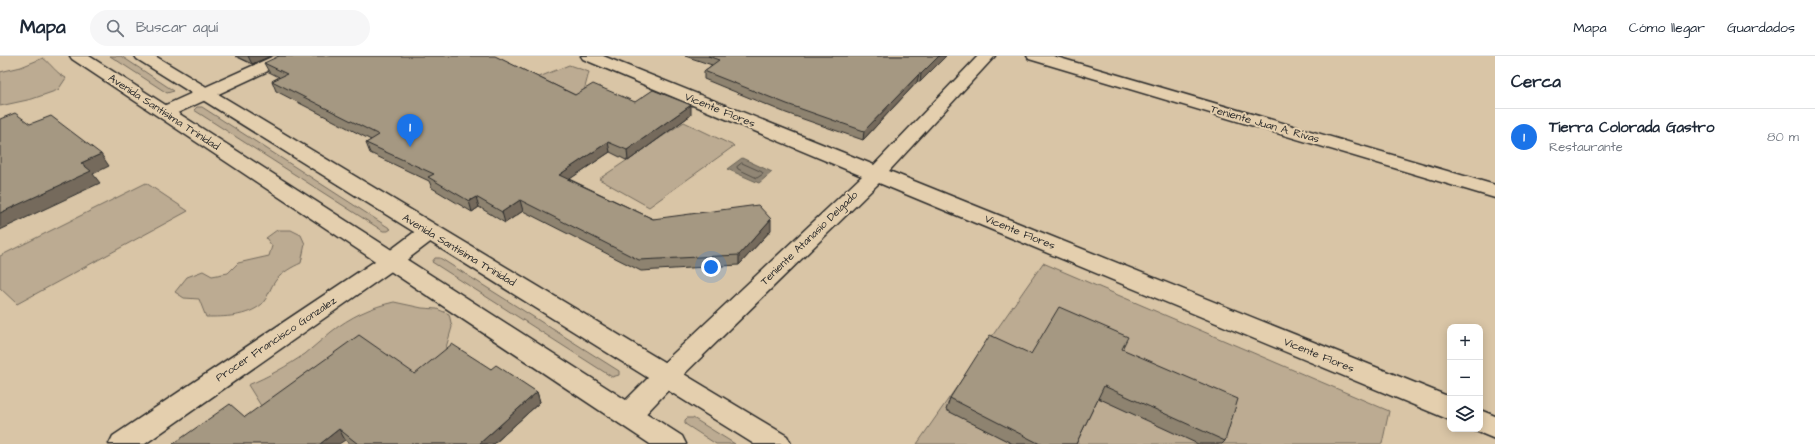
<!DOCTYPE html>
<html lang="es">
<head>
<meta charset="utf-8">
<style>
  :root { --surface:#fff; --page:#f6f6f7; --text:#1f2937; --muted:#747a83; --line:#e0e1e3; --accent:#1a73e8 }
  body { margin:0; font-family:"Architects Daughter",sans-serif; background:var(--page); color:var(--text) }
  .controls { position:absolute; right:12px; bottom:12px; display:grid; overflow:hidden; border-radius:8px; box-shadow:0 2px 10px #0003 }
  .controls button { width:36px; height:36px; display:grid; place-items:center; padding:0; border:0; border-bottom:1px solid var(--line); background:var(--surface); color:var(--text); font:20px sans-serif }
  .you { position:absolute; left:711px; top:211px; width:14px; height:14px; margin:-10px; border:3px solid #fff; border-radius:50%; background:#1a73e8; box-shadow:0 0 0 6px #1a73e833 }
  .badge { display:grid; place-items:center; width:26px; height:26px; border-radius:50%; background:var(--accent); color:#fff; font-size:13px; font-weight:700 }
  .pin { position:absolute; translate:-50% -33px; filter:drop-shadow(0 1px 2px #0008) }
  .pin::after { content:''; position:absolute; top:21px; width:14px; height:12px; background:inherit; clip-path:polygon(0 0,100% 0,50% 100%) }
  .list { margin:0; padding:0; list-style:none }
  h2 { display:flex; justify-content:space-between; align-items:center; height:52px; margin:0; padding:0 16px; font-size:17px }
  h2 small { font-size:13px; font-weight:400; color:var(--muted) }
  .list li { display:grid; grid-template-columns:26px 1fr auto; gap:12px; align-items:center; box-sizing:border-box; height:56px; padding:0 16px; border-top:1px solid var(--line) }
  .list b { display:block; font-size:15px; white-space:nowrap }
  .list p { margin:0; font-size:13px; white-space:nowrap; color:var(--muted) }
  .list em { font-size:13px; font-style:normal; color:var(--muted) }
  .icon { flex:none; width:22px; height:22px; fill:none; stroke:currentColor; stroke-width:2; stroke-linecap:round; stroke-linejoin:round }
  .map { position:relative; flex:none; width:1495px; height:388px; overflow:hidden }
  header { display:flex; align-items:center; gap:24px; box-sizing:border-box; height:56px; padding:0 20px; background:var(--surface); border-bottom:1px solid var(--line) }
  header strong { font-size:19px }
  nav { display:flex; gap:22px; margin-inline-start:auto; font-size:14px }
  .search { width:280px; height:36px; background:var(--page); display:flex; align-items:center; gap:10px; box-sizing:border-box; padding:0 14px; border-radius:22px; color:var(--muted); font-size:15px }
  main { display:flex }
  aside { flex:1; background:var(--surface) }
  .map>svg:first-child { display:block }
  .green { fill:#bcab92; stroke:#746b5e }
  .water { fill:#918674; stroke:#686257 }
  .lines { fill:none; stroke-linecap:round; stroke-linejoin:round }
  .shore { stroke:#544f48; stroke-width:1 }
  .minor-casing { stroke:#2b2b2b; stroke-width:3 }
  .major-casing { stroke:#2b2b2b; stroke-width:3 }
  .minor { fill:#e4cfae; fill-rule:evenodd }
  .major { fill:#e4cfae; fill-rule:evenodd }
  .wall { fill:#8e8370; stroke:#2b2b2b }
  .shaded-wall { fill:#746a5b; stroke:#2b2b2b }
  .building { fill:#a59882; stroke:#2b2b2b }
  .labels { text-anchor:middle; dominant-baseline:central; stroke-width:4; stroke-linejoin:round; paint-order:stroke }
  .street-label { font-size:11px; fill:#2b2b2b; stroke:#e4cfae }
</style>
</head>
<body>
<header>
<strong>Mapa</strong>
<div class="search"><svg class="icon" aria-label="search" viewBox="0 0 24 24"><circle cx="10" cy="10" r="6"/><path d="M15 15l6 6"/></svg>Buscar aquí</div>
<nav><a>Mapa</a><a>Cómo llegar</a><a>Guardados</a></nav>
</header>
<main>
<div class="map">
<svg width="1495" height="388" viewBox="0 0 1495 388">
  <rect width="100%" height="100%" fill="#d9c5a6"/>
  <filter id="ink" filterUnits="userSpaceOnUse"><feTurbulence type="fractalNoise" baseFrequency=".025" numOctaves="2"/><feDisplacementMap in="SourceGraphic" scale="8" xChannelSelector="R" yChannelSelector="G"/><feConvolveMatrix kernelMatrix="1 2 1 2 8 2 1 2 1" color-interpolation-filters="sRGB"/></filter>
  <g filter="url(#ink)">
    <path class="green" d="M110 0H121L174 35 167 37Z
      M43 2C52 9 55 16 66 22L58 34 32 43 0 50V16L21 11Z
      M569 9 589 16 584 35 576 42 534 23Z
      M197 51H202L391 173 388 175H383L194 54Z
      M684 66 734 90 649 151 599 123Z
      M146 127 188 155 17 248 0 232V200Z
      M277 174H291L301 179 305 188 301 207C292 211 283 216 276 224 270 231 268 242 262 248 247 261 224 261 206 261L199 243 184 242 175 236 187 221 203 215 212 220 228 217 238 207 269 200 272 190 266 182Z
      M435 202H440L619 315V319L612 321 432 206Z
      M1043 207 1389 355 1382 388H917Z
      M394 246 422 252 437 253 449 258 452 271 445 295 423 321 263 353 248 329C268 321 287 310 305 298 314 291 322 283 331 276 350 261 371 251 394 246Z
      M687 362H693L735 388H716L685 368V364Z"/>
    <path class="water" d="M742 102 772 116 759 127 727 113Z"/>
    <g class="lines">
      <path class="shore" d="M742 107 762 116 763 118 757 122 738 113 737 111Z"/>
      <g class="minor-casing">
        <path id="minor" d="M274 0H296L294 3 171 60 165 61 159 60 156 56 159 52Z
          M581 0H603L874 109 978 0H995L889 115 1450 341V364L879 127 675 327 637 367 628 370 619 367 615 359 619 351 657 313 862 120 583 3Z
          M1027 0H1053L1495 129V142L1029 3Z
          M429 169 437 171 440 176 437 181 400 209 145 388H109L113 380 384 199 421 171Z
          M1480 354 1495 360V383L1471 373H1480Z"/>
      </g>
      <g class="major-casing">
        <path id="major" d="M70 0H89L682 380 686 388H650L72 3Z
          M135 0H155L787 380 791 388H754L137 3Z"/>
      </g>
      <use href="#minor" class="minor"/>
      <use href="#major" class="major"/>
    </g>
    <path class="wall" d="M235 0H271L252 8Z
      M685 0H946L920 26H917L863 84 786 57 704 23V15L712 9Z
      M498 2 575 39 635 46 691 59 628 105 610 96 569 123 653 163 771 174 739 209 641 215 523 155 505 167 479 151 472 156 432 132 429 125 370 97 366 87 371 84 276 35 272 25 279 21 269 16 264 7Z
      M1122 293 1225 385 1222 388H1198L1098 342 1076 388H1013L946 354 950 342 1031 298Z
      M491 313 537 336 540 346 494 388H350L345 384 245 361 415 318Z"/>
    <path class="shaded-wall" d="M248 0H271L252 8Z
      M939 0H946L920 26 921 18Z
      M919 18 917 26 863 84 864 75Z
      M691 49V59L628 105 627 94Z
      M608 86 610 96 561 129 559 119Z
      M101 98 109 110 93 118 100 127 0 174V157L81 107Z
      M476 141 479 151 472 156 469 145Z
      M520 144 523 155 505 167 502 156Z
      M771 163V174L739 209V199Z
      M537 336 540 346 494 388H479Z
      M339 373 345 384 339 388H320Z"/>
    <path class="building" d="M279 0H495L575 39 593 28 635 46 653 34 691 49 627 94 608 86 559 119 653 163 758 149 771 163 739 199 639 204 520 144 502 156 476 141 469 145 428 121 434 118 366 87 379 79 272 25 287 18 264 7Z
      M708 0H939L921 18H919L864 75 787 48 704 15 719 4Z
      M15 57 30 68 51 60 101 98 81 107 91 115 0 157V63Z
      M1059 251 1128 281 1122 293 1238 343 1225 385 1104 330 1076 388H1040L950 342 990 279 1031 298Z
      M359 279 415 318 452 288 491 313 496 309 537 336 479 388H358L339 373 320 388H173L230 348 245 361Z"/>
  </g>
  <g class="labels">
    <g class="street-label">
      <text transform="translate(720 54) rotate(22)">Vicente Flores</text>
      <text transform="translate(164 56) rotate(33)">Avenida Santísima Trinidad</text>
      <text transform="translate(1265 68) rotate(16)">Teniente Juan A. Rivas</text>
      <text transform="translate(1020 176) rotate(22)">Vicente Flores</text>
      <text transform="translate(809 182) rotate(-44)">Teniente Atanasio Delgado</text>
      <text transform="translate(459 194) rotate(31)">Avenida Santísima Trinidad</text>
      <text transform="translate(276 283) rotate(-34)">Procer Francisco Gonzalez</text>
      <text transform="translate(1319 299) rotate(22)">Vicente Flores</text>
    </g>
  </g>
</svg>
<div class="controls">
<button>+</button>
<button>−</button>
<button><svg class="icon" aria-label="layers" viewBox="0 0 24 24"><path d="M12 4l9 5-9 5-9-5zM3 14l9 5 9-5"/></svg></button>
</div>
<div class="you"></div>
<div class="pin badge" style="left:410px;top:91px">1</div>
</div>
<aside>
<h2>Cerca<small></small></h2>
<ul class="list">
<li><span class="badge">1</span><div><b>Tierra Colorada Gastro</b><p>Restaurante</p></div><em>80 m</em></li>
</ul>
</aside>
</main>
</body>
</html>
